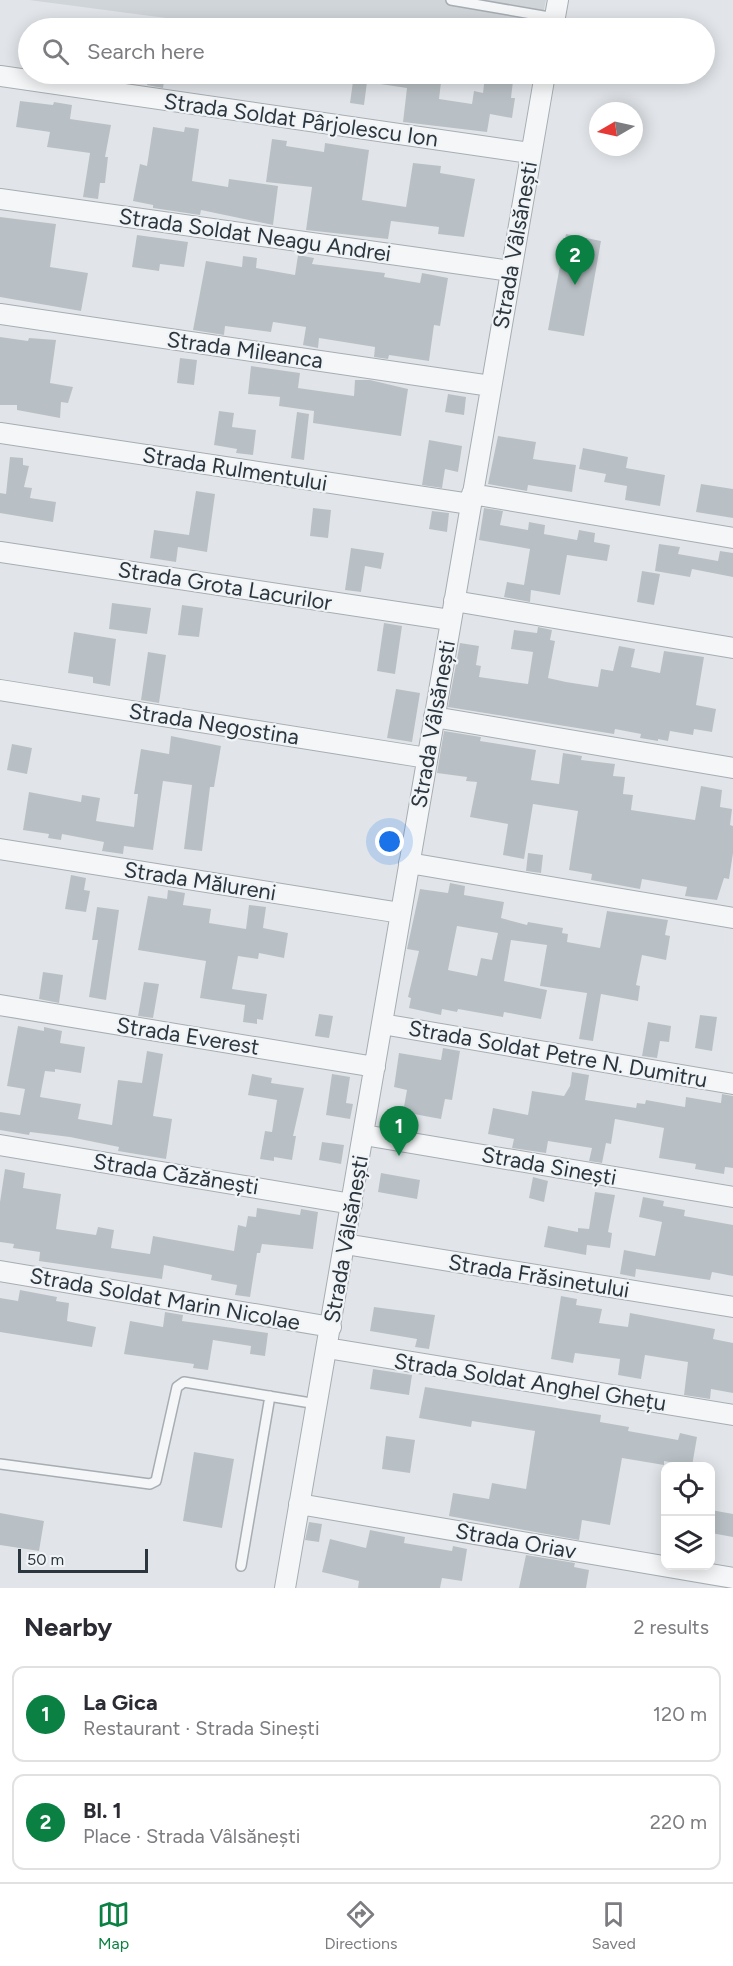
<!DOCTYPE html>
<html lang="en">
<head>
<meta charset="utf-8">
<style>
  :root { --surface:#fff; --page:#f7f7f7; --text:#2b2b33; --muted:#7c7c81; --line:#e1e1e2; --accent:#0b8043 }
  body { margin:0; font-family:Figtree,sans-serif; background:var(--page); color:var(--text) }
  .controls { position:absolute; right:18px; bottom:18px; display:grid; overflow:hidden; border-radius:12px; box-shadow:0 3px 15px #0003 }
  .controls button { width:54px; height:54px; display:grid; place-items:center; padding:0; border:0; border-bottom:2px solid var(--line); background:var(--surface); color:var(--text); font:30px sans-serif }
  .compass { position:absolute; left:589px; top:102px; width:54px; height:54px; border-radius:50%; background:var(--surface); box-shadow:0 3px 15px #0003; rotate:261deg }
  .scale { position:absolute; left:18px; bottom:15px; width:130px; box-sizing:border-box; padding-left:6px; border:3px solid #2b363f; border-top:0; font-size:16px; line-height:21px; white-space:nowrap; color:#2b363f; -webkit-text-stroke:4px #f1f4f6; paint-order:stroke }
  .you { position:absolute; left:390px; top:842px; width:21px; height:21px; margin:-15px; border:4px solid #fff; border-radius:50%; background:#1a73e8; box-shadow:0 0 0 9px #1a73e833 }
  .badge { display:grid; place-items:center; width:39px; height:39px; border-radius:50%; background:var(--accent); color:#fff; font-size:20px; font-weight:700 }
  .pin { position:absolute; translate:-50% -50px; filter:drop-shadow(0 2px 3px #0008) }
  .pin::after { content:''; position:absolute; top:32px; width:21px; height:18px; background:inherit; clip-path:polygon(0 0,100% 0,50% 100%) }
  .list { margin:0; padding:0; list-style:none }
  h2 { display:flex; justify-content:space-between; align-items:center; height:78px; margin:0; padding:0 24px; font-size:26px }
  h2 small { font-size:20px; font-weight:400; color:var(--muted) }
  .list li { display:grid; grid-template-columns:39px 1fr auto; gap:18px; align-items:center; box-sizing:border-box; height:96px; margin:0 12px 12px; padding:0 12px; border:2px solid var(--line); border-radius:12px }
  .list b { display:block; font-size:22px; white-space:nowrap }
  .list p { margin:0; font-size:20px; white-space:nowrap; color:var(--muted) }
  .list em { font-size:20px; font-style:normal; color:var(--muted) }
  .icon { flex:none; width:33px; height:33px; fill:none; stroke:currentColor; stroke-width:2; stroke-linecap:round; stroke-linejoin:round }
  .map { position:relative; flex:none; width:733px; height:1588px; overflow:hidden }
  .search { position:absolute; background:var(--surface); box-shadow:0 3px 15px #0003; left:18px; right:18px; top:18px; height:66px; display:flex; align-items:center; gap:15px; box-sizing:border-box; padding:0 21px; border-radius:33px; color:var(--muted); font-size:22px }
  .sheet { height:294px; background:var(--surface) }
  nav { display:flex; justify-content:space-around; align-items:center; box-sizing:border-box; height:84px; border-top:2px solid var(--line); background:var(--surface); font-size:16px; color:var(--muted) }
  nav a { display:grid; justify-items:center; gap:3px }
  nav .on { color:var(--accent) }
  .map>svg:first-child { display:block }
  .built { fill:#d0d5da }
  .building { fill:#b9c0c5; fill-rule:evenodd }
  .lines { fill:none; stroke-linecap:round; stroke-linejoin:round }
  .lane-casing { stroke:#a7adb3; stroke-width:12 }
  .street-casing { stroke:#a7adb3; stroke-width:22 }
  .lane { stroke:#f4f6f7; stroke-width:9 }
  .street { stroke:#f4f6f7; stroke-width:20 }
  .labels { text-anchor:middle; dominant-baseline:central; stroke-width:4.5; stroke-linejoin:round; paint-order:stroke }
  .street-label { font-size:22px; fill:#2b363f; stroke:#f1f4f6 }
</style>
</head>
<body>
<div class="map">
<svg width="733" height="1588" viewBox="0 0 733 1588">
  <rect width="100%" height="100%" fill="#e1e5e9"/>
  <path class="built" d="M29 0H546L540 28H242Z"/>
  <path class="building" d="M149 74H165L163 88 147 85Z
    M354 74H442L439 99 472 104 474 91 483 93 485 76 513 81 511 98H515L512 118 490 114 487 132 403 122 407 88 367 82 364 105 350 103Z
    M20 101 53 105 54 102 72 105 70 119 111 125 105 157H108L105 183H100L98 199 83 197 90 153 47 147 50 132 16 127Z
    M153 127 184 132 185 127 199 129 192 181 228 187 229 179 278 186 273 225 201 210 200 215 153 208V205L133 201 140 164 147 166Z
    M272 139 287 141 286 146 324 152 325 143 369 150 362 200 406 207 413 163 441 166 440 173 475 179 464 237 438 234 439 227 391 221 388 239 306 230 312 187 266 182Z
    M0 217 56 224 50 267 88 273 81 311 0 297Z
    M566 234 601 241 584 336 548 330Z
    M137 235 188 242 184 267 160 264 159 271 132 267Z
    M298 255 314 258 312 264 385 273 384 277 420 283 422 273 448 278 440 326 434 325 429 361 389 355 388 359 374 357 375 347 319 338 318 348 303 345 306 327 273 322 271 332 225 326 224 335 193 330 206 261 242 267 243 256 257 258 256 268 295 275Z
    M0 337 28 341 29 338 56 340 50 383 73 387 68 403 61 402 60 418 17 410V405H0Z
    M180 358 197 360 194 385 177 383Z
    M251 366 300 373 298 388 354 396 355 380H370L408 389 401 436 313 423 314 411 279 406 280 397 248 394Z
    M448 394 466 397 464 415 445 412Z
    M219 411 234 413 232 427 256 430 253 455 236 453 237 449 214 445Z
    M297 412 309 414 304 460 291 458Z
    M498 436 536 442 533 459 576 465 572 492 528 485 527 491 488 484Z
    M429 440 462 446 458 472 445 469 442 488 422 485Z
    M583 448 628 457 626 468 665 475 660 506 625 500 627 486 604 482 606 474 579 469Z
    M10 457 23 458V465L29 466 24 487 32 488 30 498 56 502 53 522 0 513V493L6 494Z
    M701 484 733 489V518L696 512Z
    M196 491 215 494 207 552 178 547 176 562 150 558 154 530 189 535Z
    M313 508 331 510 328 538 310 536Z
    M484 508 503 511 500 525 528 530 529 522 545 525 544 534 577 540 579 530 595 533 594 542 610 545 607 561 567 555 560 595 531 590 530 602 504 597 507 582 524 585 530 549 479 540Z
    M432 511 449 513 447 532 429 529Z
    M659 544 680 547 678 554 718 561 720 551 733 553V577L692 569 690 577 655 571Z
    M351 548 384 553 381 569 365 566 361 592 345 590Z
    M642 571 660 574 654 605 637 602Z
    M112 603 151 608 147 634 109 629Z
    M182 605 203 608 199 637 178 635Z
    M384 623 402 626 395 674 377 671Z
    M538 627 552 630 550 640 555 641 548 678 566 682 598 687 601 669 613 671 619 646 635 649 631 667 660 673 664 651 704 657 696 705 716 709 712 732 694 729 693 735 670 731 668 741 658 739V741L640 738 641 734 615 729 614 734 448 707 460 643 479 646 476 665 481 666 479 677 528 684 533 652 511 649 514 630 537 633Z
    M74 632 116 639 110 686 93 683V677L68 673Z
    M148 652 166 655 159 703 141 700Z
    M396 689 420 693 412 742 387 738Z
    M444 731 481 737 480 741 536 750 531 780 559 784 563 753 582 756 581 760 615 764 613 776 625 777 623 794 633 795 631 810 695 820 701 786 722 790 720 807 732 809 730 825 733 826V853L729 879 724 878 717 900 685 896 687 887 642 879 640 889 591 880 592 874 569 870 578 811 533 804 524 859 503 855 508 824 470 817 477 782 466 781 467 777 437 773Z
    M171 736 221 746 214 787H210L202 851 184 849 192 785 163 781 153 850 124 846 123 854 102 851 104 842 62 834 61 840 48 838 49 834 23 830 29 792 81 802 82 795 100 798 96 821 134 827 138 794H134L141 749 169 754Z
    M12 744 32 748 27 774 7 770Z
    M528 853 543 855 541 873 526 871Z
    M71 875 86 878 84 890 90 891 86 912 65 909Z
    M450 883 465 886 464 895 504 902 501 918 527 925 528 922 563 928 562 933 568 934 567 942 600 948 607 911 668 920 665 935 670 936 666 960 642 955 636 985 640 986 638 1001 601 994 593 1041 579 1039 587 993 540 986 547 945 511 940 504 981 547 990 541 1019 504 1012 503 1017 458 1009 457 1012 442 1009 441 1015 409 1008 411 998 408 997 419 951 407 949 420 889 448 893ZM457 926 498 933 492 960 481 958 477 976 448 970Z
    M168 890 185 893 183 905 211 909 209 923 246 929 249 905 266 907 263 928 288 933 284 958 259 953 258 959 238 956 232 989 267 994 263 1020 257 1019V1024L243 1022 245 1005 200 998 206 961 138 950 148 896 167 899Z
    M97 907 119 910 106 1000 89 997 98 940H92Z
    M43 972 63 975 59 1003 39 999Z
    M144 982 159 984 153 1018 138 1016Z
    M319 1014 333 1016 329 1038 315 1036Z
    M700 1015 717 1017 712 1051 695 1048Z
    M648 1022 671 1026 669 1042 660 1041 657 1058 642 1056Z
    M18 1026 44 1031V1027L62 1031 60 1043 85 1047 81 1073 55 1069V1072L45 1071 40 1097 81 1104 78 1119 112 1125 118 1080 142 1083 147 1051 163 1054 153 1116 172 1119 166 1159 118 1151 119 1147 70 1137 30 1132 29 1135 0 1130V1112L20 1115 25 1089 7 1086Z
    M443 1048 460 1051 452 1100 445 1099 441 1119 403 1112 407 1090 394 1087 399 1053 441 1060Z
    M572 1072 589 1075 585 1100 636 1108 637 1103 645 1104 646 1100 685 1107 686 1097 721 1103 722 1094 733 1096V1168L725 1167 724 1174 695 1169 696 1164 659 1158 664 1128 615 1119 611 1144 606 1143 602 1163 589 1161 592 1148 548 1141 546 1153 512 1148 514 1139 488 1134 493 1108 528 1115 532 1091 564 1096 570 1086Z
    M252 1074 272 1078 271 1083 304 1088 293 1136H296L292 1160 274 1157V1161L260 1159 265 1131 272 1132 277 1100 248 1095Z
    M332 1074 350 1077 346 1103 353 1104 350 1119 326 1115Z
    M322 1142 344 1145 341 1164 319 1160Z
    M5 1169 25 1173 23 1188 61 1194 56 1229 96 1235 98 1227 114 1230 111 1248 150 1254 153 1236 234 1251 238 1225 246 1227 248 1216 256 1217 257 1208 300 1215 301 1209 318 1212 313 1249 262 1244 260 1253H257L250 1297 235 1295 237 1285 211 1280 212 1275 164 1265 162 1279 39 1261 40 1252 13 1248 14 1244 0 1242V1202Z
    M381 1173 420 1180 417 1199 378 1192Z
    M533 1177 548 1181 544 1202 529 1198Z
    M595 1192 615 1195 608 1232 612 1233 610 1248 587 1245 586 1255 544 1247 548 1226 578 1232V1228L589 1229Z
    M643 1197 664 1201 663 1206 685 1210 684 1216 733 1225V1276L712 1272 710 1280 636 1269 635 1277 620 1274 624 1250 655 1256 662 1222 639 1217Z
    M20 1290 57 1297 56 1301 69 1303 67 1321 96 1327 92 1347 0 1332V1298L18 1301Z
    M561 1296 577 1299 576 1305 602 1309 599 1323 628 1327 630 1313 715 1329 713 1339 733 1343V1393L711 1389 710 1399 684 1395 688 1362 645 1355 641 1379 618 1375 620 1359 575 1353 573 1363 551 1359Z
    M374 1307 435 1315 429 1349 415 1347 417 1339 370 1331Z
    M165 1312 183 1315 182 1321 268 1333 265 1356 250 1354 251 1346 213 1340 208 1370 193 1368 194 1364 124 1354 130 1321 163 1327Z
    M373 1369 412 1375 409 1395 370 1389Z
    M425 1387 601 1415 600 1422 629 1427 628 1431 678 1440 680 1433 697 1437 692 1466 664 1461V1465L622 1458 610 1525 582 1520 579 1540 449 1516 453 1493 489 1499 492 1483 526 1489 535 1431 472 1421 471 1427 419 1418Z
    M386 1436 415 1440 410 1473 382 1469Z
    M194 1452 234 1459 222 1528 183 1521Z
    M711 1510 733 1514V1537L711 1533Z
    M0 1513 44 1521 39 1551 0 1545Z
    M309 1522 322 1524 319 1542 305 1540Z
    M370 1530 405 1537 404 1543 452 1551 453 1546 467 1549 462 1581 442 1578 440 1588H358L359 1581 322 1572 330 1539 366 1548Z
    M526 1555 575 1563 574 1567 589 1570 586 1588H519Z"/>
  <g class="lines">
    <g class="lane-casing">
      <path id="lane" d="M451 0 555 18
        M0 1464 150 1484 156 1481 177 1387 184 1382 317 1404
        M241 1566 270 1396"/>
    </g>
    <g class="street-casing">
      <path id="street" d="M553 28 558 0
        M0 76 530 153
        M0 199 511 271
        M0 314 491 386
        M0 433 470 504
        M472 494 733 538
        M0 552 450 620
        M454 601 733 648
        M0 690 427 758
        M434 717 733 768
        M0 849 401 913
        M409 863 733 918
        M0 1005 375 1067
        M382 1024 733 1084
        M364 1135 733 1197
        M0 1145 352 1204
        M345 1244 733 1307
        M0 1271 331 1327
        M327 1348 733 1415
        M299 1504 733 1578
        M285 1588 545 74"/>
    </g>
    <use href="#lane" class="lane"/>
    <use href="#street" class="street"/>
  </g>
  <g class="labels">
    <g class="street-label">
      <text transform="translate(301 120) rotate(8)">Strada Soldat Pârjolescu Ion</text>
      <text transform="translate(255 235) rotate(8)">Strada Soldat Neagu Andrei</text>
      <text transform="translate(515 245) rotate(-80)">Strada Vâlsănești</text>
      <text transform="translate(245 350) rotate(8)">Strada Mileanca</text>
      <text transform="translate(235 469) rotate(9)">Strada Rulmentului</text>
      <text transform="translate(225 586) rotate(9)">Strada Grota Lacurilor</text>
      <text transform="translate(214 724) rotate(9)">Strada Negostina</text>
      <text transform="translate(433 724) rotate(-80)">Strada Vâlsănești</text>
      <text transform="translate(200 881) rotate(9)">Strada Mălureni</text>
      <text transform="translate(188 1036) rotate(9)">Strada Everest</text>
      <text transform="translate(558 1054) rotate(10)">Strada Soldat Petre N. Dumitru</text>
      <text transform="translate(549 1166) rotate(10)">Strada Sinești</text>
      <text transform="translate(176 1174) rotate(9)">Strada Căzănești</text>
      <text transform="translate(346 1239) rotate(-80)">Strada Vâlsănești</text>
      <text transform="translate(539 1276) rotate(9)">Strada Frăsinetului</text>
      <text transform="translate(165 1299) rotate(10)">Strada Soldat Marin Nicolae</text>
      <text transform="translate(530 1382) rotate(9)">Strada Soldat Anghel Ghețu</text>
      <text transform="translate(516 1541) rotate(10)">Strada Oriav</text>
    </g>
  </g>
</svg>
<div class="controls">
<button><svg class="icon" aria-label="locate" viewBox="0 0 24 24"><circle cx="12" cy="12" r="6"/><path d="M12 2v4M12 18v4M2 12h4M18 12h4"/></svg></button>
<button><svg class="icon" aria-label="layers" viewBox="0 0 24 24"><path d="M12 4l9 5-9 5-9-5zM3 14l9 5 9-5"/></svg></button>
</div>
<svg class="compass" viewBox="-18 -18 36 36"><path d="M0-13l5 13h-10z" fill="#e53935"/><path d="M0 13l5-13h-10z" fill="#7c7c81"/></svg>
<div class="scale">50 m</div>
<div class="you"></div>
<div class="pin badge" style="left:399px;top:1156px">1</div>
<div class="pin badge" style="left:575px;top:285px">2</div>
<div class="search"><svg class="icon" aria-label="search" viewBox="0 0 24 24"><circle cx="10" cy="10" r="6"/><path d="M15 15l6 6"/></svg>Search here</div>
</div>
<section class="sheet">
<h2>Nearby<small>2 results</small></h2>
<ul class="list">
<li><span class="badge">1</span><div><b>La Gica</b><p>Restaurant · Strada Sinești</p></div><em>120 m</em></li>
<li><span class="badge">2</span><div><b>Bl. 1</b><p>Place · Strada Vâlsănești</p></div><em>220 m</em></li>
</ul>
</section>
<nav>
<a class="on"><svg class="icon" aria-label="map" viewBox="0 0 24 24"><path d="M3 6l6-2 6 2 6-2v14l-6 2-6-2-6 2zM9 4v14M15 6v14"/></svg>Map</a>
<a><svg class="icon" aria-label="directions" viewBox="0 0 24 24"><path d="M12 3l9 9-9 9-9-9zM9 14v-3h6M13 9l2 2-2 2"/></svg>Directions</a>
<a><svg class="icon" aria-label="saved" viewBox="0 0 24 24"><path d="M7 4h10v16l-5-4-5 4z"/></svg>Saved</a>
</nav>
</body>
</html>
